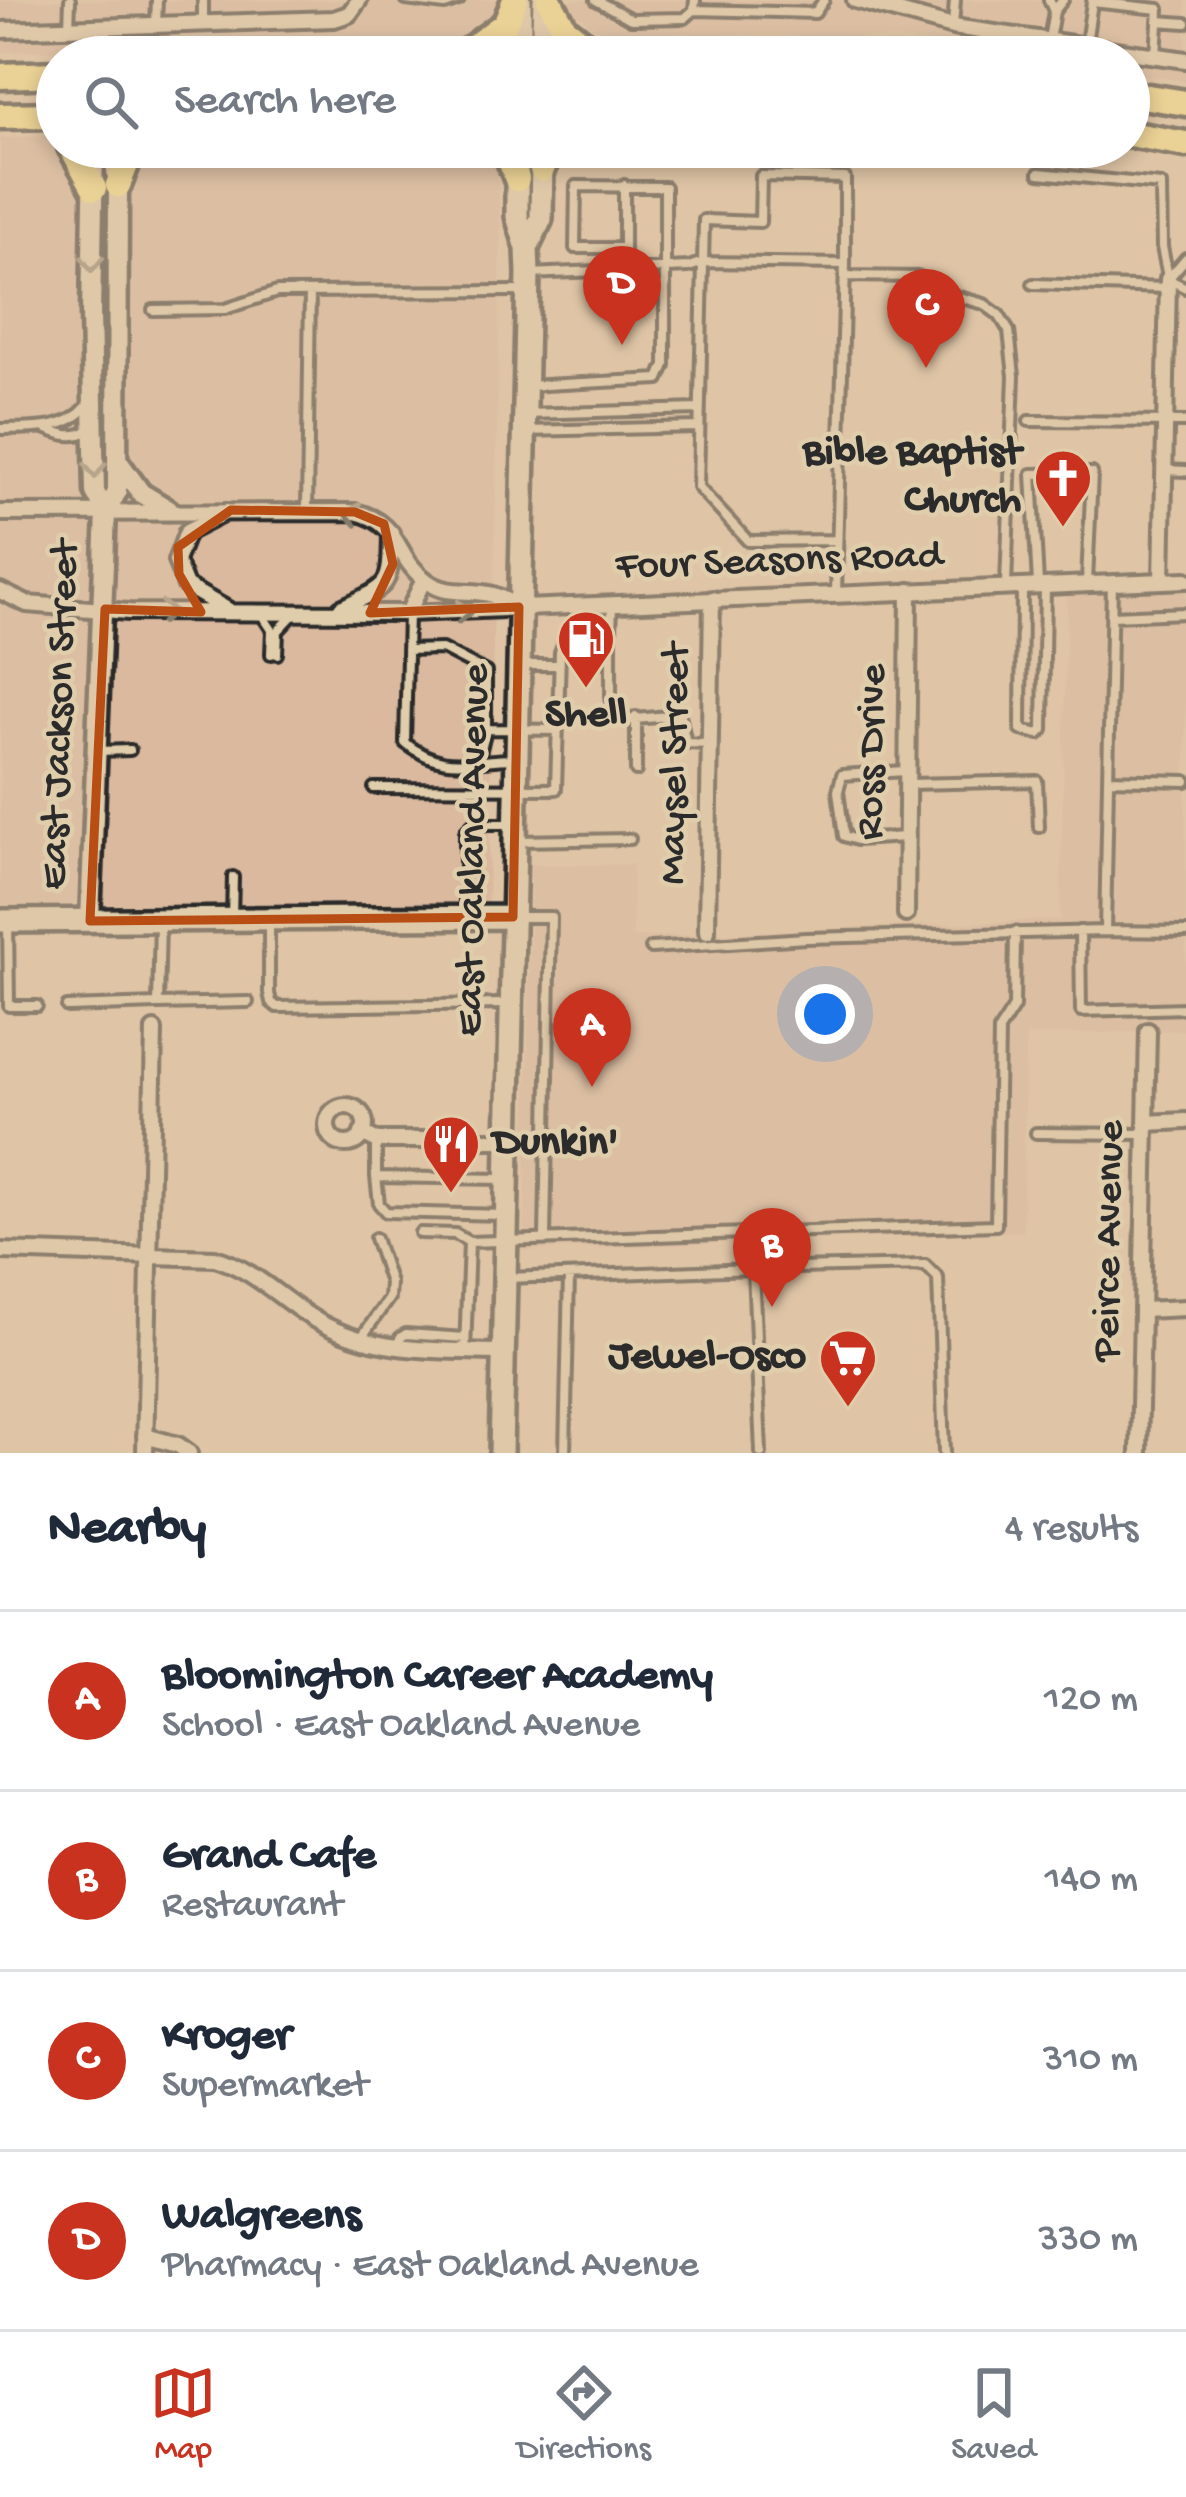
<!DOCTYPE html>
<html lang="en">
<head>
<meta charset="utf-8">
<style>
  :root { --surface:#fff; --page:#f2f2f3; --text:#1f2937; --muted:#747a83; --line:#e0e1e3; --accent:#c8321e }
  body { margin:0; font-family:"Gochi Hand",sans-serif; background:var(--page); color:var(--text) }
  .you { position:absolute; left:825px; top:1014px; width:42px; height:42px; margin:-30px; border:9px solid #fff; border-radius:50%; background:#1a73e8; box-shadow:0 0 0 18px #1a73e833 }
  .badge { display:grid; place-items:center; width:78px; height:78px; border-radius:50%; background:var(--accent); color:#fff; font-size:39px; font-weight:700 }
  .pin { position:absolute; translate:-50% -99px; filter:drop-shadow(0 3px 6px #0008) }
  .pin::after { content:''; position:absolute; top:63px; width:42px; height:36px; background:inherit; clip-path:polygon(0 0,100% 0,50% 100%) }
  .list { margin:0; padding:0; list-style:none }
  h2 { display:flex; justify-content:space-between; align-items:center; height:156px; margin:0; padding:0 48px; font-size:51px }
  h2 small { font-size:39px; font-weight:400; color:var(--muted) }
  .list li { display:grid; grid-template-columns:78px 1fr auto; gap:36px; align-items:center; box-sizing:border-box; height:180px; padding:0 48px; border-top:3px solid var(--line) }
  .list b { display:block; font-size:45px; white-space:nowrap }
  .list p { margin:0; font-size:39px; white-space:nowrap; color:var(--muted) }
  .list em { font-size:39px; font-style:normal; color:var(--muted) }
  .icon { flex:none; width:66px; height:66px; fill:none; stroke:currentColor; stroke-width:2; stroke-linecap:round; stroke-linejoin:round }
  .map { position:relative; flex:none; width:1186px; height:1453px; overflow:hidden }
  .search { position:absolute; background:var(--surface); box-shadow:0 6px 18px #0003; left:36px; right:36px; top:36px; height:132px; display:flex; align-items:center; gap:30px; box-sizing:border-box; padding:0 42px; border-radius:66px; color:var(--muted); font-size:45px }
  .sheet { height:876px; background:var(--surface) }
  nav { display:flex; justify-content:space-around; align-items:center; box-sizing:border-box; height:168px; border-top:3px solid var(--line); background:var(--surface); font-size:33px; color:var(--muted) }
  nav a { display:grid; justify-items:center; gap:6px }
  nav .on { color:var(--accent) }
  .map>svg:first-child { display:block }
  .built { fill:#dab99f }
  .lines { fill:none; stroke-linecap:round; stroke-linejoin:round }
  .service-casing { stroke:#2b2b2b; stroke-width:16 }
  .minor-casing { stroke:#2b2b2b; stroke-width:22 }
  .tertiary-casing { stroke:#2b2b2b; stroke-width:27 }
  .secondary-casing { stroke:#2b2b2b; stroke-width:30 }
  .trunk-casing { stroke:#2b2b2b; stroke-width:33 }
  .service { stroke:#dfcdab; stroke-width:8 }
  .minor { stroke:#dfcdab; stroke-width:14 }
  .tertiary { stroke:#dfcdab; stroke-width:18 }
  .secondary { stroke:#dfcdab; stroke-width:21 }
  .trunk { stroke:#f9e181; stroke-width:24 }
  .oneway { stroke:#857c6b }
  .marked { fill:none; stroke:#b94e14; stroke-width:9; stroke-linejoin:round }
  .labels { text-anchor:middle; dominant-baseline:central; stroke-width:9; stroke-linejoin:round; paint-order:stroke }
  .poi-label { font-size:42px; font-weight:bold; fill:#2b2b2b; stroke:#dfcdab; text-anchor:end }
  .street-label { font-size:42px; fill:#2b2b2b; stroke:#dfcdab }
</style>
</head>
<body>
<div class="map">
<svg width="1186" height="1453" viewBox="0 0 1186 1453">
  <rect width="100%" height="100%" fill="#dfc5a6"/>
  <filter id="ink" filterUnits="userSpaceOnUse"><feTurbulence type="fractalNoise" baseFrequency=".00833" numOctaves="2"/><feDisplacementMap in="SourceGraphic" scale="24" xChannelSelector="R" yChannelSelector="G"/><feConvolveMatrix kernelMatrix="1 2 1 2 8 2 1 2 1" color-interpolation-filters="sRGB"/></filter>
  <g filter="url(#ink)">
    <path class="built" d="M0 0H498L488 20 467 37 454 40 0 52Z
      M566 0H1186V82L1129 72V57H1045L891 39 604 33 567 8Z
      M57 135V147H486L498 176 501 238 488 903 0 905V138Z
      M1186 588V1030L1026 1036 1023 1232 524 1251 531 864H633V937L1060 919 1067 592Z"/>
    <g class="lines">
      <g class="service-casing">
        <path id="service" d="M203 0V22
          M406 0 445 5 459 0
          M596 0 631 19 685 18 694 10 695 0
          M1049 0 1054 11
          M694 10 815 13 824 0
          M1158 21 1186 23
          M156 24 157 0
          M953 26 955 0
          M69 27 70 0
          M1049 40 1054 11 1063 0
          M1086 44 1092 2 1159 9 1156 55
          M1039 173 1161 185 1162 247 1168 277
          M624 270V185
          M529 274 689 267 703 262 845 264 836 593
          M845 276 920 277 941 292 984 304 999 315 1009 331 1014 376 1006 585
          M1169 278 1186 258
          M1170 280 1186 288
          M1033 284 1167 288
          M153 310 225 309 277 292 527 291
          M526 386 659 379 665 365V187L576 186 575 248H624
          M526 414 699 409
          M1029 421 1186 422
          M0 429C31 428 66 432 87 406
          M47 429C62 435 75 439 89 430
          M525 431 699 427
          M1164 470 1186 471
          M307 509 310 292
          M837 540 748 541 698 487 704 220 760 222 761 176 845 178V264
          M1038 584 1032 474 1092 473 1087 582
          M1022 588 1021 730 1039 734 1043 730 1045 585
          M260 612 272 630 271 654
          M408 613 405 743C446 774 468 759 515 759
          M1111 616 1186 613
          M611 632V716L624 720 680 715 686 743 708 744
          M407 650 442 649 486 672V729L478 761
          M277 654 278 631 294 614
          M520 665H559
          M486 729 558 730
          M98 751 130 750
          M636 771V717
          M905 771 842 775 838 791 844 836 857 840 905 837
          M1108 779 1186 781
          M909 784 1037 781 1039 827
          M374 788 556 789 560 652 565 641 611 632 612 605
          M517 841 630 839
          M465 916V832L472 824H513
          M519 917H551L545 1237
          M232 918 233 877
          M8 923 9 1006H37
          M269 925V993L271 1002 277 1007 507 1004
          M1080 931 1081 1011 1186 1008
          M1105 931 1186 932
          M651 948 806 938 1105 931 1112 583
          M158 1004 248 1002
          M67 1007 158 1004 160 922
          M1036 1133 1145 1134
          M376 1142V1177L505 1179
          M376 1177 379 1204 386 1212 503 1215
          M420 1233 455 1234 469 1242
          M753 1269 925 1265 938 1278 944 1453
          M506 1278 753 1269 761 1453
          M361 1338 389 1298 390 1283 375 1238
          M400 1346V1338L406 1334 465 1338
          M465 1351 469 1242 996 1225 999 1030 1014 1007 1015 932
          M565 1453 569 1276"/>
      </g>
      <g class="minor-casing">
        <path id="minor" d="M855 0 953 27 1186 60
          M0 30 334 19 349 14 359 0
          M226 512 187 532 176 561 186 586 228 610
          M0 513 355 512C403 523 394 559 428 582 449 597 471 588 493 595 502 598 511 603 519 607
          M1162 581 1168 279
          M0 591 27 604 129 612 408 613 1186 580
          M341 608C392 584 390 587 391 533
          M408 613 424 579
          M906 914 909 591
          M707 931 712 599
          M327 1125a19 19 0 1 1 38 0a19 19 0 1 1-38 0Z
          M1146 1123 1186 1121
          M362 1133 376 1140H508
          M0 1251 215 1258C256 1270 283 1302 319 1322 376 1354 440 1350 503 1352
          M1142 1310 1186 1308
          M145 1436 178 1445 189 1453
          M145 1453 154 1030
          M1139 1453 1148 1031"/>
      </g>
      <g class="tertiary-casing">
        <path id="tertiary" d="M94 147 91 314 95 492 106 512
          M118 461 141 493 169 510
          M90 921 106 512 117 492 118 185 113 147"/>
      </g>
      <g class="secondary-casing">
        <path id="secondary" d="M520 57V0
          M542 57 544 0
          M527 248 541 219 542 156
          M0 921 513 917
          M501 1453 528 274 527 248 517 216V165"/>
      </g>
      <g class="trunk-casing">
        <path id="trunk" d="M549 0 565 29 601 57
          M460 57 505 24 515 0
          M630 57H654
          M0 76 57 74
          M1129 94 1186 103
          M0 116 57 115
          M1129 134 1186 144
          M71 147 94 188
          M505 147 517 179
          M542 169 551 147
          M118 185 133 147"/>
      </g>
      <use href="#service" class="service"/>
      <use href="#minor" class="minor"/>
      <use href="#tertiary" class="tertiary"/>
      <use href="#secondary" class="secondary"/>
      <use href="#trunk" class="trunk"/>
    </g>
    <defs><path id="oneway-chevron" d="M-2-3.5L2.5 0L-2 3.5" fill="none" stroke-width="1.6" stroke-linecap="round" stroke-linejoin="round" transform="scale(3)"/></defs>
    <g class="oneway">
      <use href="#oneway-chevron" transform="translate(92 264) rotate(91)"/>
      <use href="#oneway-chevron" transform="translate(95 470) rotate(89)"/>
      <use href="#oneway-chevron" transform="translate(352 514) rotate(-171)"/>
      <use href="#oneway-chevron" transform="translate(168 612)"/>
      <use href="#oneway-chevron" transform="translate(464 612) rotate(-1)"/>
    </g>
  </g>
  <path d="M0 0H1186V1453H0ZM231 510 355 512 384 524 393 564 370 613 519 607 513 917 90 921 105 609 201 612 179 574 178 547Z" fill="#dfc5a6" fill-opacity=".55" fill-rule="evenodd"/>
  <path class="marked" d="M231 510 355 512 384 524 393 564 370 613 519 607 513 917 90 921 105 609 201 612 179 574 178 547Z"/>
  <defs>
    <g id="church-pin" transform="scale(3)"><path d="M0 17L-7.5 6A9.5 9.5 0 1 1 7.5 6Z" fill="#c8321e" stroke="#dfcdab"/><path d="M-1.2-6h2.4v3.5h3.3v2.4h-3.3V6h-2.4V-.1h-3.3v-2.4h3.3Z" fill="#fff"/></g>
    <g id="fuel-pin" transform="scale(3)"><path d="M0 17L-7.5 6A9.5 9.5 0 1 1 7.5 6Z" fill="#c8321e" stroke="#dfcdab"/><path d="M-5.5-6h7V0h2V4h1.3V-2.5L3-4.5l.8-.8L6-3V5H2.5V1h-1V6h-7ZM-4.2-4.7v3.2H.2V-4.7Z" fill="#fff"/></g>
    <g id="restaurant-pin" transform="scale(3)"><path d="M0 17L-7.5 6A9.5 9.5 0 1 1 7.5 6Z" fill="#c8321e" stroke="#dfcdab"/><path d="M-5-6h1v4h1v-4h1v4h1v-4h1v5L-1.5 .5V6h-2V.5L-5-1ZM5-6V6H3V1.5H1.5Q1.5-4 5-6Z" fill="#fff"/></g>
    <g id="supermarket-pin" transform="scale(3)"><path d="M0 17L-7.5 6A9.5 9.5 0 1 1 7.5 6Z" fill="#c8321e" stroke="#dfcdab"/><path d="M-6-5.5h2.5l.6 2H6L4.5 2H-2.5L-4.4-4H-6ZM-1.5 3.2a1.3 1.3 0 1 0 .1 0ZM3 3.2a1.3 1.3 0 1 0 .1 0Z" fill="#fff"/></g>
  </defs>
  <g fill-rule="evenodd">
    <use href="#church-pin" x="1063" y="478"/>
    <use href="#fuel-pin" x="586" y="639"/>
    <use href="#restaurant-pin" x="451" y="1144"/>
    <use href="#supermarket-pin" x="848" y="1358"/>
  </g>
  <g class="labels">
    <g class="poi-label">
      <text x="1021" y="454">Bible Baptist<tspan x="1021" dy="48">Church</tspan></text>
      <text x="586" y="716" text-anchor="middle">Shell</text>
      <text x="493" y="1144" text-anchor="start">Dunkin'</text>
      <text x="806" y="1358">Jewel-Osco</text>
    </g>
    <g class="street-label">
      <text transform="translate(779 563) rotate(-2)">Four Seasons Road</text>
      <text transform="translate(62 715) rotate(-88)">East Jackson Street</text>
      <text transform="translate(874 752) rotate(-89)">Ross Drive</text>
      <text transform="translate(677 764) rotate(-89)">Maysel Street</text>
      <text transform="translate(475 850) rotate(-89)">East Oakland Avenue</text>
      <text transform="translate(1111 1241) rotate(-89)">Peirce Avenue</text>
    </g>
  </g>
</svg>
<div class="you"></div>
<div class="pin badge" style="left:592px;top:1087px">A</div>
<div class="pin badge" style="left:772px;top:1307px">B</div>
<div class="pin badge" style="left:926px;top:368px">C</div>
<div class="pin badge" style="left:622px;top:345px">D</div>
<div class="search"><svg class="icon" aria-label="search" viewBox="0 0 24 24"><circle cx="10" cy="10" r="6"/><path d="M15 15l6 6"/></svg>Search here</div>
</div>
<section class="sheet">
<h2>Nearby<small>4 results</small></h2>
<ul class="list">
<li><span class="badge">A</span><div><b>Bloomington Career Academy</b><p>School · East Oakland Avenue</p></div><em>120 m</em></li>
<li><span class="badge">B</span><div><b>Grand Cafe</b><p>Restaurant</p></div><em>140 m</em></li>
<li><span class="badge">C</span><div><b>Kroger</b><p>Supermarket</p></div><em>310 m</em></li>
<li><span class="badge">D</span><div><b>Walgreens</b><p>Pharmacy · East Oakland Avenue</p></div><em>330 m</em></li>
</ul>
</section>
<nav>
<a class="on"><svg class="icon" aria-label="map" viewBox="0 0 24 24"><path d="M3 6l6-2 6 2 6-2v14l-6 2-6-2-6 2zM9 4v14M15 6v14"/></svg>Map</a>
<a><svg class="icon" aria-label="directions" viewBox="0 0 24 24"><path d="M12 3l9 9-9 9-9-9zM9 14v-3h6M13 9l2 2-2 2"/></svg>Directions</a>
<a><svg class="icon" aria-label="saved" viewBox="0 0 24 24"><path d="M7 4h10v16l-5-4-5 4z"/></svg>Saved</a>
</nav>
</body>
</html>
